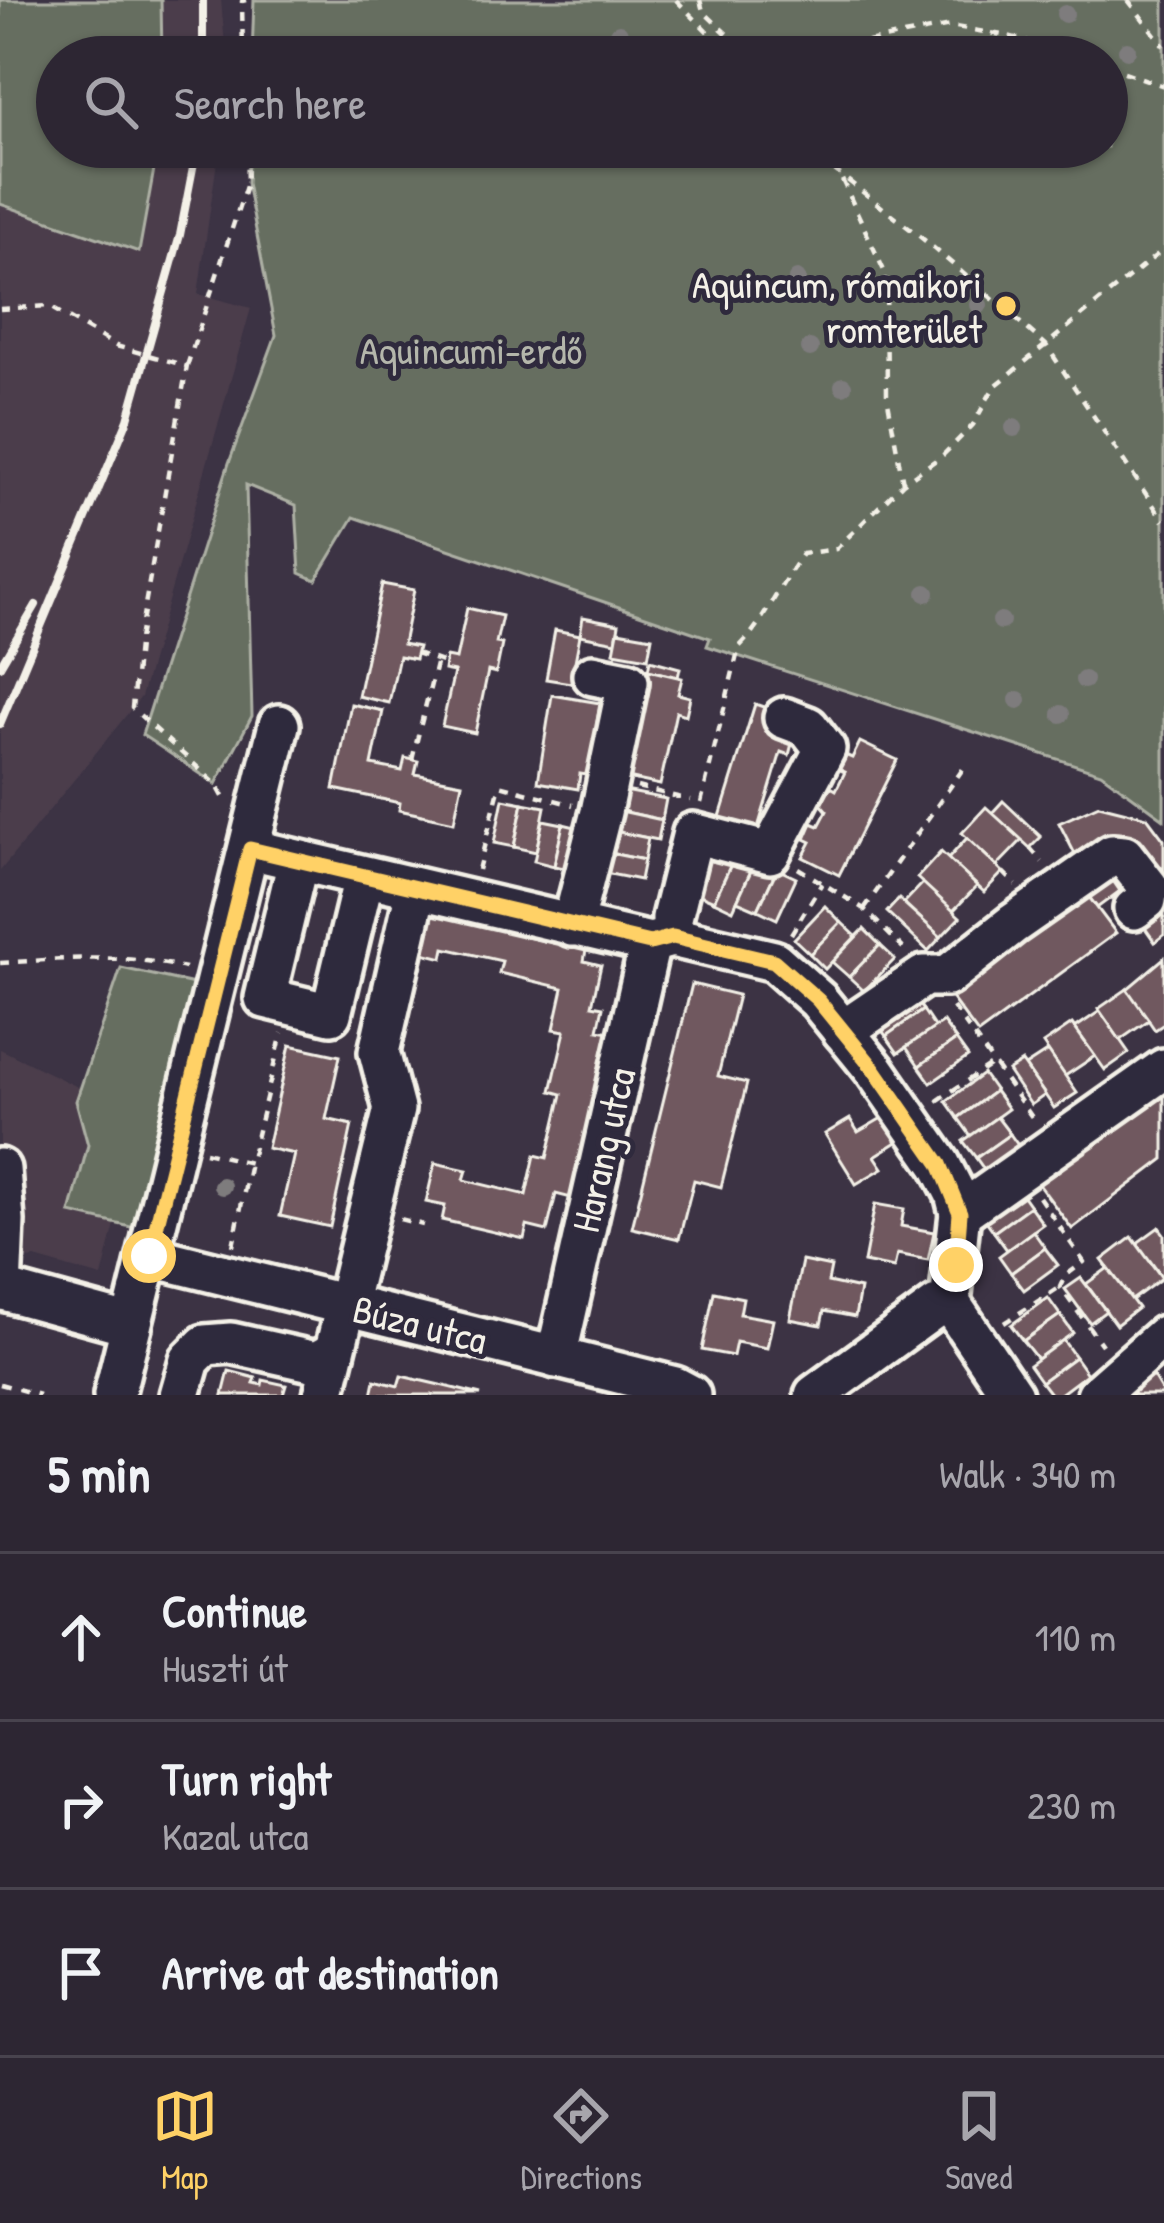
<!DOCTYPE html>
<html lang="en">
<head>
<meta charset="utf-8">
<style>
  :root { --surface:#2d2633; --page:#352e3b; --text:#f1f3f6; --muted:#a7a5ac; --line:#48434e; --accent:#ffd166 }
  body { margin:0; font-family:"Patrick Hand",sans-serif; background:var(--page); color:var(--text) }
  .stop { position:absolute; width:36px; height:36px; margin:-27px; border:9px solid #ffd166; border-radius:50%; background:#fff }
  .stop.end { background:#ffd166; border-color:#fff; box-shadow:0 3px 12px #0008 }
  .list { margin:0; padding:0; list-style:none }
  h2 { display:flex; justify-content:space-between; align-items:center; height:156px; margin:0; padding:0 48px; font-size:51px }
  h2 small { font-size:39px; font-weight:400; color:var(--muted) }
  .list li { display:grid; grid-template-columns:78px 1fr auto; gap:36px; align-items:center; box-sizing:border-box; height:168px; padding:0 48px; border-top:3px solid var(--line) }
  .list b { display:block; font-size:45px; white-space:nowrap }
  .list p { margin:0; font-size:39px; white-space:nowrap; color:var(--muted) }
  .list em { font-size:39px; font-style:normal; color:var(--muted) }
  .icon { flex:none; width:66px; height:66px; fill:none; stroke:currentColor; stroke-width:2; stroke-linecap:round; stroke-linejoin:round }
  .map { position:relative; flex:none; width:1164px; height:1395px; overflow:hidden }
  .search { position:absolute; background:var(--surface); box-shadow:0 3px 9px #0004; left:36px; right:36px; top:36px; height:132px; display:flex; align-items:center; gap:30px; box-sizing:border-box; padding:0 42px; border-radius:66px; color:var(--muted); font-size:45px }
  .sheet { height:660px; background:var(--surface) }
  nav { display:flex; justify-content:space-around; align-items:center; box-sizing:border-box; height:168px; border-top:3px solid var(--line); background:var(--surface); font-size:33px; color:var(--muted) }
  nav a { display:grid; justify-items:center; gap:6px }
  nav .on { color:var(--accent) }
  .map>svg:first-child { display:block }
  .built { fill:#4b3e4c }
  .green { fill:#666e61; stroke:#adb0a4; stroke-width:3 }
  .building { fill:#6f595f; stroke:#f4f1e8; stroke-width:3 }
  .lines { fill:none; stroke-linecap:round; stroke-linejoin:round }
  .minor-casing { stroke:#f4f1e8; stroke-width:48 }
  .path { stroke:#f4f1e8; stroke-width:4.5; stroke-dasharray:9 9; stroke-linecap:butt }
  .minor { stroke:#2f2a3d; stroke-width:39 }
  .rail { stroke:#f4f1e8; stroke-width:8 }
  .tree { fill:#7e7b7d }
  .route { stroke:#ffd166; stroke-width:15 }
  .poi-dot { fill:#ffd166; stroke:#2f2a3d; stroke-width:4.5 }
  .labels { text-anchor:middle; stroke-width:10; stroke-linejoin:round; paint-order:stroke }
  .poi-label { font-size:39px; fill:#f4f1e8; stroke:#2f2a3d; text-anchor:end }
  .park-label { font-size:39px; fill:#b4b6ab; stroke:#2f2a3d }
  .street-label { font-size:39px; fill:#f4f1e8; stroke:#2f2a3d }
</style>
</head>
<body>
<div class="map">
<svg width="1164" height="1395" viewBox="0 0 1164 1395">
  <rect width="100%" height="100%" fill="#3c3344"/>
  <filter id="ink" filterUnits="userSpaceOnUse"><feTurbulence type="fractalNoise" baseFrequency=".00833" numOctaves="2"/><feDisplacementMap in="SourceGraphic" scale="24" xChannelSelector="R" yChannelSelector="G"/><feConvolveMatrix kernelMatrix="1 2 1 2 8 2 1 2 1" color-interpolation-filters="sRGB"/></filter>
  <g filter="url(#ink)">
    <g class="built">
      <polygon points="0,0 221,0 226,57 57,57 57,147 219,147 198,294 251,308 141,697 0,871"/>
      <polygon points="0,1049 141,1118 102,1277 35,1258 0,1263"/>
    </g>
    <g class="green">
      <polygon points="0,0 161,0 162,57 57,57 57,147 158,147 139,252 0,204"/>
      <polygon points="254,0 1164,0 1164,819 1101,773 707,646 710,638 354,517 316,580 300,573 296,505 246,485 252,716 216,784 142,735 229,463 276,335 247,183 249,147 1107,147 1107,57 252,57"/>
      <polygon points="121,968 194,984 135,1228 70,1213 88,1145 76,1101"/>
    </g>
    <g class="building">
      <polygon points="382,584 414,590 403,644 418,647 415,659 399,656 389,703 358,696"/>
      <polygon points="467,608 502,616 496,643 502,644 496,673 488,671 475,733 442,726 454,672 444,670 446,657 456,659"/>
      <polygon points="583,617 619,624 616,642 580,635"/>
      <polygon points="555,630 580,635 571,683 546,679"/>
      <polygon points="618,631 652,637 648,658 614,652"/>
      <polygon points="650,660 680,668 678,677 648,670"/>
      <polygon points="648,670 682,678 678,694 690,697 686,715 676,712 660,785 623,777"/>
      <polygon points="552,695 600,703 597,722 602,723 599,740 594,739 590,763 595,764 593,776 580,774 578,789 538,782"/>
      <polygon points="351,704 383,711 372,765 402,771 405,758 418,761 415,774 462,783 454,822 399,810 400,803 334,789"/>
      <polygon points="755,704 775,711 794,736 789,755 781,752 757,831 719,820"/>
      <polygon points="860,742 897,760 839,875 803,857 811,842 805,839 812,823 819,826 827,811 821,804 829,786 836,790 845,772 838,769 845,755 852,758"/>
      <polygon points="625,791 666,799 662,820 621,811"/>
      <polygon points="503,799 523,803 514,847 494,843"/>
      <polygon points="1003,801 1041,837 1030,848 992,813"/>
      <polygon points="523,803 545,807 536,852 514,847"/>
      <polygon points="1099,805 1147,817 1164,840 1164,935 1155,942 1138,918 1110,841 1076,856 1059,823"/>
      <polygon points="986,807 1022,840 997,866 962,833"/>
      <polygon points="621,811 662,820 658,840 617,832"/>
      <polygon points="543,820 563,824 554,866 534,861"/>
      <polygon points="563,824 584,829 575,870 554,866"/>
      <polygon points="604,829 648,838 644,860 600,851"/>
      <polygon points="967,838 1003,872 984,892 948,859"/>
      <polygon points="600,851 644,860 640,880 595,871"/>
      <polygon points="713,851 733,860 714,901 693,892"/>
      <polygon points="941,852 977,886 953,911 917,878"/>
      <polygon points="733,860 752,869 733,910 714,901"/>
      <polygon points="756,860 777,869 758,910 737,901"/>
      <polygon points="777,869 796,878 777,919 758,910"/>
      <polygon points="1109,875 1120,891 1097,908 1086,893"/>
      <polygon points="923,883 960,917 941,937 904,903"/>
      <polygon points="1086,893 1116,933 978,1034 947,992"/>
      <polygon points="899,899 941,937 928,951 887,912"/>
      <polygon points="444,905 526,924 523,936 586,950 584,961 601,965 592,1005 603,1007 598,1030 610,1032 596,1092 603,1094 583,1178 576,1176 571,1198 556,1194 547,1231 527,1226 524,1239 442,1220 445,1206 426,1202 435,1163 467,1170 464,1180 526,1195 535,1155 547,1158 562,1094 551,1091 565,1031 554,1029 563,988 499,973 502,961 445,948 443,958 411,950 420,911 441,916"/>
      <polygon points="825,906 841,922 810,954 794,939"/>
      <polygon points="841,922 856,936 825,969 810,954"/>
      <polygon points="864,929 880,945 849,977 832,962"/>
      <polygon points="880,945 895,959 864,991 849,977"/>
      <polygon points="1164,958 1164,1024 1155,1030 1127,989"/>
      <polygon points="692,984 738,995 718,1076 747,1083 721,1187 694,1180 679,1239 632,1228"/>
      <polygon points="1127,989 1149,1020 1120,1040 1098,1009"/>
      <polygon points="910,992 923,1010 886,1036 873,1018"/>
      <polygon points="923,1010 935,1028 898,1053 886,1036"/>
      <polygon points="1100,1011 1129,1053 1105,1070 1075,1028"/>
      <polygon points="943,1022 956,1040 919,1066 906,1047"/>
      <polygon points="1072,1024 1095,1056 1065,1076 1043,1044"/>
      <polygon points="956,1040 968,1057 931,1083 919,1066"/>
      <polygon points="290,1045 340,1056 326,1119 352,1125 330,1227 280,1216 294,1154 267,1148"/>
      <polygon points="1048,1051 1077,1093 1054,1108 1025,1066"/>
      <polygon points="1022,1062 1045,1095 1031,1105 1008,1071"/>
      <polygon points="983,1074 995,1091 958,1118 946,1101"/>
      <polygon points="1164,1085 1164,1159 1072,1229 1037,1182"/>
      <polygon points="995,1091 1008,1109 971,1136 958,1118"/>
      <polygon points="887,1115 902,1139 875,1156 883,1168 856,1184 825,1134 850,1119 858,1132"/>
      <polygon points="997,1117 1010,1134 976,1158 963,1141"/>
      <polygon points="1010,1134 1022,1151 988,1175 976,1158"/>
      <polygon points="1018,1189 1030,1206 994,1232 982,1215"/>
      <polygon points="875,1204 904,1209 901,1226 934,1232 928,1260 897,1254 894,1268 864,1262"/>
      <polygon points="1030,1206 1043,1224 1007,1250 994,1232"/>
      <polygon points="1159,1227 1164,1234 1164,1280 1137,1243"/>
      <polygon points="1033,1231 1045,1248 1011,1273 999,1256"/>
      <polygon points="1132,1237 1162,1278 1132,1300 1102,1260"/>
      <polygon points="1045,1248 1058,1265 1024,1290 1011,1273"/>
      <polygon points="802,1261 831,1267 828,1282 860,1289 855,1317 824,1311 821,1325 790,1319"/>
      <polygon points="1108,1268 1138,1308 1116,1325 1086,1284"/>
      <polygon points="1081,1278 1106,1311 1090,1323 1065,1289"/>
      <polygon points="714,1292 743,1298 740,1314 773,1320 767,1348 736,1342 733,1356 702,1350"/>
      <polygon points="1048,1298 1060,1315 1023,1341 1011,1325"/>
      <polygon points="1060,1315 1073,1333 1037,1359 1023,1341"/>
      <polygon points="1063,1340 1075,1357 1041,1382 1029,1365"/>
      <polygon points="1075,1357 1087,1374 1059,1395 1051,1395 1041,1382"/>
      <polygon points="1149,1370 1164,1395 1122,1395"/>
      <polygon points="229,1371 256,1378 254,1383 262,1385 263,1380 286,1385 283,1395 223,1395"/>
      <polygon points="401,1376 440,1385 481,1395 372,1395 375,1380 398,1386"/>
    </g>
    <g class="lines">
      <g class="minor-casing">
        <g id="minor">
          <polyline points="250,849 650,943 672,937 774,961 818,1000 874,1069 940,1164 955,1193 960,1213 950,1303 1012,1395"/>
          <polyline points="298,861 265,998 331,1014 364,877"/>
          <polyline points="572,926 601,812 628,682 593,675"/>
          <polyline points="672,937 672,918 693,833 770,853 825,749 808,727 784,718"/>
          <polyline points="843,1031 924,976 947,976 1013,924 1112,855 1124,856 1148,887 1146,900 1134,909"/>
          <polyline points="0,1169 4,1221 1,1290"/>
          <polyline points="960,1213 1164,1069"/>
          <polyline points="149,1256 675,1387 690,1395"/>
          <polyline points="0,1289 131,1325"/>
          <polyline points="556,1358 650,943"/>
          <polyline points="114,1395 279,725"/>
          <polyline points="180,1395 190,1360 205,1345 231,1343 316,1362 334,1352"/>
          <polyline points="324,1395 394,1109 379,1052 416,890"/>
          <polyline points="815,1395 937,1306 950,1303"/>
          <polyline points="1097,1395 1164,1336"/>
        </g>
      </g>
      <g class="path">
        <polyline points="676,0 710,34 722,57"/>
        <polyline points="700,0 703,11 751,57"/>
        <polyline points="1128,0 1164,46"/>
        <polyline points="743,50 816,52 950,26 1008,36 1080,57"/>
        <polyline points="243,57 242,1 246,0"/>
        <polyline points="1107,66 1164,86"/>
        <polyline points="805,147 928,243 1046,345 1164,521"/>
        <polyline points="827,147 886,275 887,396 903,483"/>
        <polyline points="0,309 48,306 116,346 187,366 138,645 132,708 216,784 225,800"/>
        <polyline points="187,366 247,183 246,147"/>
        <polyline points="416,653 445,663"/>
        <polyline points="412,760 437,660"/>
        <polyline points="637,787 690,800"/>
        <path d="M701 803 739 647C763 624 781 583 802 554L836 549 903 483 943 455 973 425 994 387 1164 249"/>
        <polyline points="1030,848 1042,862"/>
        <polyline points="798,868 864,909 903,948"/>
        <polyline points="478,870 500,785 573,805"/>
        <polyline points="1003,872 1016,885"/>
        <polyline points="864,909 965,766"/>
        <polyline points="791,934 822,883"/>
        <path d="M0 963C62 959 124 953 185 968"/>
        <polyline points="953,1007 1034,1120"/>
        <polyline points="937,1101 992,1064"/>
        <polyline points="205,1152 250,1163 282,1033"/>
        <polyline points="1039,1197 1084,1262 1065,1276 1060,1287 1102,1345"/>
        <polyline points="400,1219 423,1225"/>
        <polyline points="233,1246 250,1163"/>
        <polyline points="1004,1323 1060,1287"/>
        <polyline points="0,1384 39,1395"/>
      </g>
      <use href="#minor" class="minor"/>
      <g class="rail">
        <polyline points="203,0 203,57"/>
        <polyline points="0,666 36,605"/>
        <polyline points="0,724 128,419 180,235 197,147"/>
      </g>
    </g>
    <g class="tree">
      <circle cx="1065" cy="14" r="9"/>
      <circle cx="619" cy="33" r="9"/>
      <circle cx="1127" cy="50" r="9"/>
      <circle cx="797" cy="279" r="9"/>
      <circle cx="744" cy="291" r="9"/>
      <circle cx="979" cy="305" r="9"/>
      <circle cx="810" cy="348" r="9"/>
      <circle cx="843" cy="386" r="9"/>
      <circle cx="1014" cy="428" r="9"/>
      <circle cx="926" cy="593" r="9"/>
      <circle cx="1001" cy="621" r="9"/>
      <circle cx="1084" cy="680" r="9"/>
      <circle cx="1018" cy="700" r="9"/>
      <circle cx="1061" cy="714" r="9"/>
      <circle cx="222" cy="1186" r="9"/>
    </g>
  </g>
  <g class="lines" filter="url(#ink)">
    <polyline class="route" points="149,1256 250,849 650,943 673,937 774,961 818,1000 874,1069 940,1164 960,1213 956,1265"/>
  </g>
  <circle class="poi-dot" cx="1006" cy="306" r="12"/>
  <g class="labels">
    <g class="poi-label">
      <text x="982" y="298">Aquincum, rómaikori<tspan x="982" dy="45">romterület</tspan></text>
    </g>
    <g class="park-label">
      <text x="471" y="364">Aquincumi-erdő</text>
    </g>
    <g class="street-label">
      <text transform="translate(603 1150) rotate(-77)" y="14">Harang utca</text>
      <text transform="translate(420 1324) rotate(14)" y="14">Búza utca</text>
    </g>
  </g>
</svg>
<div class="stop" style="left:149px;top:1256px"></div>
<div class="stop end" style="left:956px;top:1265px"></div>
<div class="search"><svg class="icon" aria-label="search" viewBox="0 0 24 24"><circle cx="10" cy="10" r="6"/><path d="M15 15l6 6"/></svg>Search here</div>
</div>
<section class="sheet">
<h2>5 min<small>Walk · 340 m</small></h2>
<ul class="list">
<li><svg class="icon" aria-label="ahead" viewBox="0 0 24 24"><path d="M12 20V5M6 11l6-6 6 6"/></svg><div><b>Continue</b><p>Huszti út</p></div><em>110 m</em></li>
<li><svg class="icon" aria-label="right" viewBox="0 0 24 24"><path d="M7 20v-9h11M14 6l5 5-5 5"/></svg><div><b>Turn right</b><p>Kazal utca</p></div><em>230 m</em></li>
<li><svg class="icon" aria-label="arrive" viewBox="0 0 24 24"><path d="M6 21V4h12l-3 4 3 4H6"/></svg><div><b>Arrive at destination</b></div></li>
</ul>
</section>
<nav>
<a class="on"><svg class="icon" aria-label="map" viewBox="0 0 24 24"><path d="M3 6l6-2 6 2 6-2v14l-6 2-6-2-6 2zM9 4v14M15 6v14"/></svg>Map</a>
<a><svg class="icon" aria-label="directions" viewBox="0 0 24 24"><path d="M12 3l9 9-9 9-9-9zM9 14v-3h6M13 9l2 2-2 2"/></svg>Directions</a>
<a><svg class="icon" aria-label="saved" viewBox="0 0 24 24"><path d="M7 4h10v16l-5-4-5 4z"/></svg>Saved</a>
</nav>
</body>
</html>
